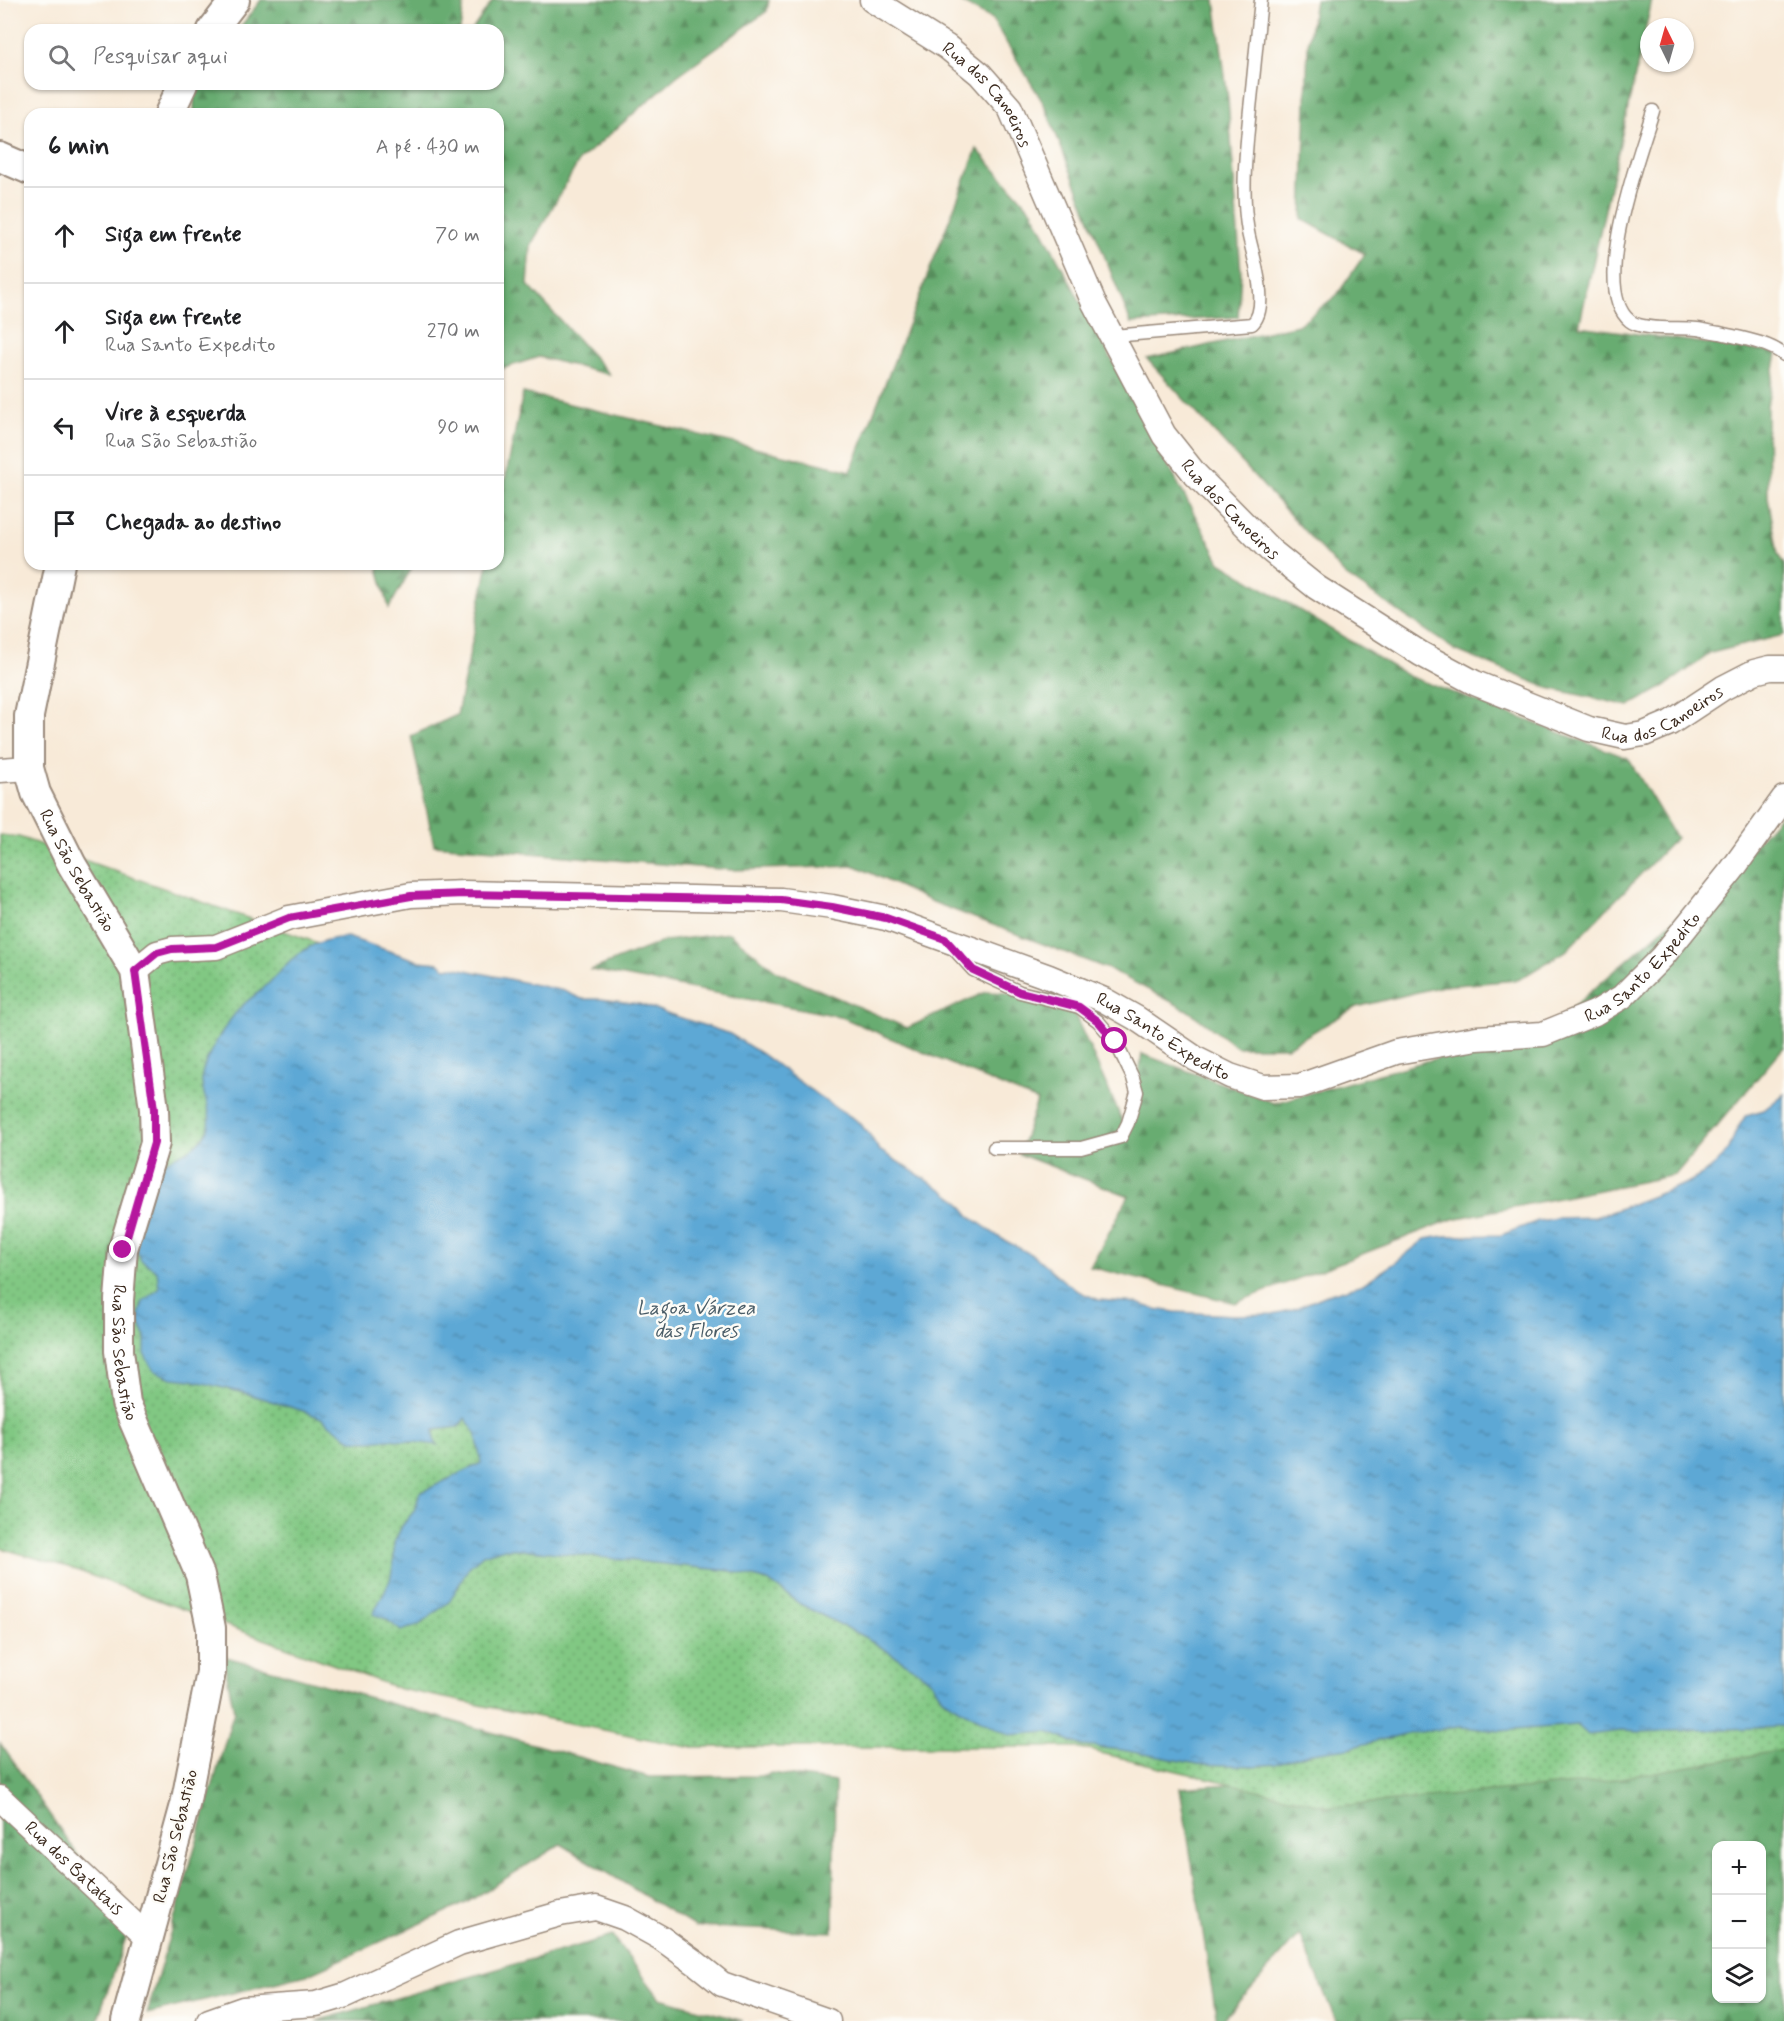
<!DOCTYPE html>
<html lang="pt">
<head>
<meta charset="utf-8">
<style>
  :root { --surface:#fff; --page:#f2f2f2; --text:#202124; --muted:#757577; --line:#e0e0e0 }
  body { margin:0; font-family:Mynerve,sans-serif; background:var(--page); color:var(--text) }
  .controls { position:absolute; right:18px; bottom:18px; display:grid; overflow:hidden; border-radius:12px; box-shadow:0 2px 4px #0004 }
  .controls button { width:54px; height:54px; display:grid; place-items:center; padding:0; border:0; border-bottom:2px solid var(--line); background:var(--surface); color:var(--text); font:30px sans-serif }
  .compass { position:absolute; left:1640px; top:18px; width:54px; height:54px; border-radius:50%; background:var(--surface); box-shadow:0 2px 4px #0004; rotate:355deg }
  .stop { position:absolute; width:18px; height:18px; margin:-14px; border:4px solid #b5179e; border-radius:50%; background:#fff }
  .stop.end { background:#b5179e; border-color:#fff; box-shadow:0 2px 6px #0008 }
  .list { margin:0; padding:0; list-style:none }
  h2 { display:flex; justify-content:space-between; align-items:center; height:78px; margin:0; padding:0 24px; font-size:26px }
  h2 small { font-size:20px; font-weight:400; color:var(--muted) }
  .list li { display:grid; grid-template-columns:39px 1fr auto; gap:18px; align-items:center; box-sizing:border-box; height:96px; padding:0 24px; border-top:2px solid var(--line) }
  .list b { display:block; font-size:22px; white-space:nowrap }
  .list p { margin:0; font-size:20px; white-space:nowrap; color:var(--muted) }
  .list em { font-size:20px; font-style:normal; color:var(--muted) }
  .icon { flex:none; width:33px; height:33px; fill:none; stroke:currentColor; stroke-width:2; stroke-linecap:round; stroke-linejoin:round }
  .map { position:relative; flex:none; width:1784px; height:2021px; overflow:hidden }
  .search { position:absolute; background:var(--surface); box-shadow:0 2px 4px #0004; left:24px; top:24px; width:480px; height:66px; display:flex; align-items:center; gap:15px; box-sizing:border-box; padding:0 21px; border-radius:18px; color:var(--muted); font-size:22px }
  .panel { position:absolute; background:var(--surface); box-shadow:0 2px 4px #0004; left:24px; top:108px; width:480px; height:462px; border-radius:18px }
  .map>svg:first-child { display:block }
  .forest { fill:url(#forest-firs); stroke:#526b48; stroke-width:1.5; fill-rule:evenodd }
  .park { fill:url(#park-dots); stroke:#5e7950; stroke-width:1.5 }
  .water { fill:url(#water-ripples); stroke:#4c697a; stroke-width:1.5 }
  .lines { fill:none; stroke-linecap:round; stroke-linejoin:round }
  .service-casing { stroke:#9a8a7b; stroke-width:15 }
  .minor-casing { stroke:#9a8a7b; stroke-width:27 }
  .tertiary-casing { stroke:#9a8a7b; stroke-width:32 }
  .service { stroke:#fff; stroke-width:12 }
  .minor { stroke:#fff; stroke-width:24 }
  .tertiary { stroke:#fff; stroke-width:28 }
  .route { stroke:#b5179e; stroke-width:8 }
  .labels { text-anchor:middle; stroke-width:5; stroke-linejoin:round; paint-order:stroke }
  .street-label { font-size:18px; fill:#3b2a1e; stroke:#fdfcf7 }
  .water-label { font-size:20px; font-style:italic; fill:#495c67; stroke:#fdfcf7 }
</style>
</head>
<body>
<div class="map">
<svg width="1784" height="2021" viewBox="0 0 1784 2021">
  <defs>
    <pattern id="forest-firs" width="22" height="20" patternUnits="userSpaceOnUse" patternTransform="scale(1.5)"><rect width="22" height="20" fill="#68ac71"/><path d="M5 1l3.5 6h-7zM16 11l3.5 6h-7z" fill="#578c5c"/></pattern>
    <pattern id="park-dots" width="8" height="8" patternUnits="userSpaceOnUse" patternTransform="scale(1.5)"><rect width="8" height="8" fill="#81c883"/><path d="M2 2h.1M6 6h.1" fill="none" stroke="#6ba36b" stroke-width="1.8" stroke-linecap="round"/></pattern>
    <pattern id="water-ripples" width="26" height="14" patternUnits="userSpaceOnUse" patternTransform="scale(1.5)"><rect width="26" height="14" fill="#5da8d5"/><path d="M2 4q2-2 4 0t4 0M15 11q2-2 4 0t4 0" fill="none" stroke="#4e89ac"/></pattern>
  </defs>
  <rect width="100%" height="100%" fill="#fdfcf7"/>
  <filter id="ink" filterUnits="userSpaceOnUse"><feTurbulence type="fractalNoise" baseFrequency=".0167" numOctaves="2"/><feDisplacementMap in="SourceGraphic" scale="12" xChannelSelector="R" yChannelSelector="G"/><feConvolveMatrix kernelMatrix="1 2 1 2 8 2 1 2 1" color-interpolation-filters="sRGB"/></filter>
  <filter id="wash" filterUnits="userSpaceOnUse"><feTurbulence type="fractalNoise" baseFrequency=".008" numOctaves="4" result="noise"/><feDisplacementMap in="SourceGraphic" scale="24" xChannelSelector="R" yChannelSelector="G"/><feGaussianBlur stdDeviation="1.35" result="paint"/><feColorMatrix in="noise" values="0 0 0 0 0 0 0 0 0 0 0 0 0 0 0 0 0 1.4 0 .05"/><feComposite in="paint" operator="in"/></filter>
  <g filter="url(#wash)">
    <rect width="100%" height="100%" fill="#f8ead8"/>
    <g class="forest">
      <polygon points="261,0 467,0 464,4 460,30 238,30"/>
      <polygon points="493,0 769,0 767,11 677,76 579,161 531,245 528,285 610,375 539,357 498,370 498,114 194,114 194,87 196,84 498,84 498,30 472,30"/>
      <polygon points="957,0 1215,0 1228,99 1241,273 1238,317 1131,323 1044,104 992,19"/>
      <polygon points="1315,0 1652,0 1579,326 1777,353 1767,406 1768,497 1778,554 1784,565 1784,635 1711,653 1665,686 1629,706 1548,688 1455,650 1345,575 1147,359 1298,325 1337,295 1365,254 1302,219 1308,45"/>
      <polygon points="977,149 1032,211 1220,562 1408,676 1628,758 1676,838 1566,951 1518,980 1443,986 1356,1007 1287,1047 1237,1047 1187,1010 1111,970 930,901 856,866 732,870 434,845 411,736 457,715 488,564 498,564 498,514 523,393 851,471"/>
      <polygon points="377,564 414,564 389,608"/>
      <polygon points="1784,811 1784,1047 1675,1175 1453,1219 1235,1303 1090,1267 1129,1196 1019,1154 1037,1101 839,1016 591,970 665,941 729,933 778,972 907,1028 986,992 1066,995 1127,1131 1142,1054 1274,1103 1550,1027 1731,870"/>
      <polygon points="223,1656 649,1777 760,1776 772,1773 835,1782 833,1932 695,1927 561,1844 466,1903 307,1975 147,2014 234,1711"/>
      <path d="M1784 1730V2021H1336L1300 1934 1222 2021H1217L1180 1788 1353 1774ZM1716 1846H1762V1998H1716Z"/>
      <polygon points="0,1743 129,1929 97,2021 0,2021"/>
      <polygon points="612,1936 660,1998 743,2021 317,2021"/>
    </g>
    <polygon class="park" points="0,835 19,837 425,981 1228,1381 1784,1273 1784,1750 1597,1782 1330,1807 1075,1747 688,1747 400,1689 68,1567 0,1548"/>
    <path class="water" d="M347 937 419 961 439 963 446 968 452 967 564 991 582 999H601L639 1004 730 1034 762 1054 824 1100 856 1120 869 1134 879 1150 943 1190 958 1201 971 1217 1002 1239 1036 1257 1065 1282 1082 1293 1099 1300 1137 1303 1155 1309 1175 1312 1234 1315 1273 1314 1291 1310 1327 1295 1363 1284 1395 1263 1425 1239 1444 1236 1501 1235 1538 1221 1557 1218 1595 1217 1613 1211 1685 1184 1702 1175 1717 1163 1729 1149 1736 1131 1746 1115 1764 1110 1784 1094V1727L1640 1732 1621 1731 1588 1735 1577 1725 1500 1731 1461 1727 1443 1729 1405 1734 1349 1748 1312 1753 1275 1764 1256 1766 1198 1764 1122 1750 1083 1746 1048 1732 1009 1735 958 1708 942 1698 932 1682 917 1670 868 1639 800 1604 768 1581 731 1571 520 1549H501L483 1555 469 1567 450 1601 419 1625 401 1631 386 1619 373 1614 390 1580 394 1562V1543L402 1526 414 1511 420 1493 481 1463 476 1433 465 1418 459 1427 434 1430V1440L438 1445 389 1439 370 1441 351 1440 321 1418 303 1411 248 1394 191 1380 172 1378 154 1371 145 1355V1336L138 1319 143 1301 159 1289 157 1271 141 1260 133 1243 161 1163C177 1155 197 1149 206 1133 217 1115 199 1094 202 1075 204 1059 228 1020 240 1008 248 999 259 993 268 984 282 970 288 959 308 948 320 940 333 938 347 937Z"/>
  </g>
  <g filter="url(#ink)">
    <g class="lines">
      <g class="service-casing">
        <g id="service">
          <path d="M1653 111C1640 154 1589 288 1630 321 1642 331 1681 327 1697 329 1705 330 1712 332 1720 333 1740 338 1768 342 1784 355"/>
          <path d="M1113 336 1252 324C1271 307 1252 254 1248 232 1241 191 1246 150 1250 109 1254 73 1257 36 1261 0"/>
          <polyline points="951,946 973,970 1020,992 1079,1007 1098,1021 1115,1041 1133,1078 1137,1092 1128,1123 1121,1137 1081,1148 994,1148"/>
        </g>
      </g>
      <g class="minor-casing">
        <g id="minor">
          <path id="s1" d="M872 0 947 47 980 74 1010 108 1094 303 1164 435 1195 474 1270 550 1316 587 1421 654 1475 683 1589 729 1625 737 1644 734 1670 723 1723 688 1754 672 1770 668H1784"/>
          <polyline points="0,770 29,768"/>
          <path id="s2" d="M135 971 157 953 172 949 216 947 289 918 411 895 465 893 781 900 832 907 886 918 1049 977 1104 1000 1136 1018 1196 1059 1230 1076 1263 1087 1300 1086 1396 1052 1477 1038 1543 1034 1595 1013 1622 997 1662 957 1732 870 1784 798"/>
          <path id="s3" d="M0 1798 149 1938"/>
          <polyline points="209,2021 243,2009 316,2004 346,1995 459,1943 560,1914 596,1908 625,1918 661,1938 697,1964 722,1984 828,2021"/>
        </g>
      </g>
      <g class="tertiary-casing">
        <g id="tertiary">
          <polyline points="212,30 235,0"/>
          <polyline points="169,114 183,84"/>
          <polyline points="0,157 30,170"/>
          <path id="s4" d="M60 564 29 716V768L36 793 72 865 135 971 154 1109 155 1143 123 1249 119 1300V1351L126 1403 200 1575 211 1628V1672L185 1805 126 2021"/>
        </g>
      </g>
      <use href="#service" class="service"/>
      <use href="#minor" class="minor"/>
      <use href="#tertiary" class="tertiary"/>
    </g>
  </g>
  <g class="lines" filter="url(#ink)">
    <polyline class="route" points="123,1250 154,1143 154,1109 135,971 157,953 172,949 216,947 289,918 411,896 465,894 781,900 832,907 886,918 945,939 973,970 1020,992 1079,1007 1098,1021 1115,1041"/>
  </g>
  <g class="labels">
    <g class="street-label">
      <text dy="6" stroke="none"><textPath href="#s1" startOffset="152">Rua dos Canoeiros</textPath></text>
      <text dy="6" stroke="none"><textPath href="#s1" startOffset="638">Rua dos Canoeiros</textPath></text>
      <text dy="6" stroke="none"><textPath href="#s1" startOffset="1142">Rua dos Canoeiros</textPath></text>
      <text dy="6" stroke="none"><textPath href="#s4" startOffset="321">Rua São Sebastião</textPath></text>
      <text dy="6" stroke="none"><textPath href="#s2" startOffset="1592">Rua Santo Expedito</textPath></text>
      <text dy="6" stroke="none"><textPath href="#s2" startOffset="1070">Rua Santo Expedito</textPath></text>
      <text dy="6" stroke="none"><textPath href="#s4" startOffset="825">Rua São Sebastião</textPath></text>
      <text transform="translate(175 1836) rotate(-76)" y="6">Rua São Sebastião</text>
      <text dy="6" stroke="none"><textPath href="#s3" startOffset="102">Rua dos Batatais</textPath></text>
    </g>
    <g class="water-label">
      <text x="696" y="1314">Lagoa Várzea<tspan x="696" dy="23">das Flores</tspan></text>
    </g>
  </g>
</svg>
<div class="controls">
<button>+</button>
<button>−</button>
<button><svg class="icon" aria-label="layers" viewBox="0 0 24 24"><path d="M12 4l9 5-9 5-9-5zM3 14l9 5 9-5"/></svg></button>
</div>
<svg class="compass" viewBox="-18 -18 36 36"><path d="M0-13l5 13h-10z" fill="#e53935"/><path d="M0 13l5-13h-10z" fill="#757577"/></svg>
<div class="stop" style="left:1115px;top:1041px"></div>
<div class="stop end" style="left:123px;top:1250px"></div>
<div class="search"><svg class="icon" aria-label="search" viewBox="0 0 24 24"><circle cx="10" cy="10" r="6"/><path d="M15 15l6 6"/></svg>Pesquisar aqui</div>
<section class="panel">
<h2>6 min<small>A pé · 430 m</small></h2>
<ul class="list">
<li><svg class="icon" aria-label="ahead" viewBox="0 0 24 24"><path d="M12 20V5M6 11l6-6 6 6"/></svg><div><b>Siga em frente</b></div><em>70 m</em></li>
<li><svg class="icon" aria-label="ahead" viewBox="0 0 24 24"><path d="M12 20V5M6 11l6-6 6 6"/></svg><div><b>Siga em frente</b><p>Rua Santo Expedito</p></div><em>270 m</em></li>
<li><svg class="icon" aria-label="left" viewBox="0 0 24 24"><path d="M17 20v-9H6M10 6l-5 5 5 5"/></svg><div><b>Vire à esquerda</b><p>Rua São Sebastião</p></div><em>90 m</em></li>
<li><svg class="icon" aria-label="arrive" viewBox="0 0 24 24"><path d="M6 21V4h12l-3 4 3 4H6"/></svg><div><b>Chegada ao destino</b></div></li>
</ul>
</section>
</div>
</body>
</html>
